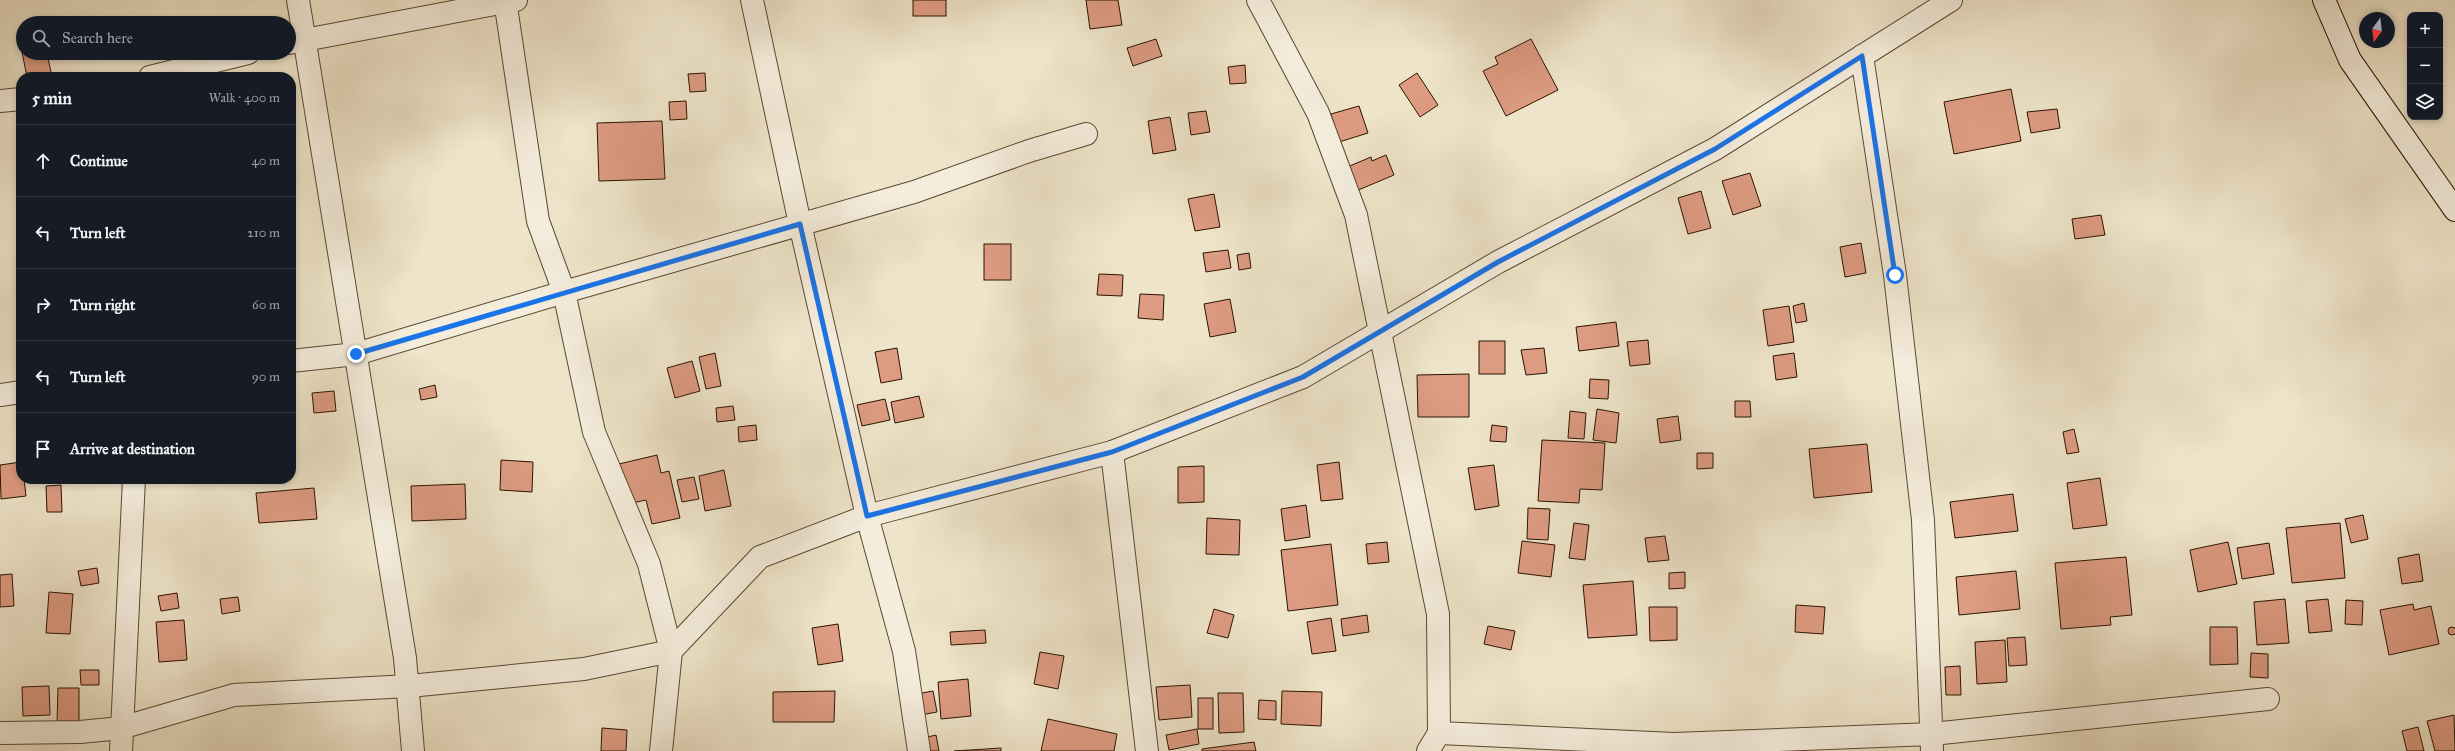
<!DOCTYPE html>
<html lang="en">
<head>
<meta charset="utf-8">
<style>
  :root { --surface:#171b24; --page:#242831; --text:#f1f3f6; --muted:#9ea1a6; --line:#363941 }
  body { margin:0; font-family:"IM FELL Great Primer",serif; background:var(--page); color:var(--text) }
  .controls { position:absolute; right:12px; top:12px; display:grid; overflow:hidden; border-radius:8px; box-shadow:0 2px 6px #0003 }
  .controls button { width:36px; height:36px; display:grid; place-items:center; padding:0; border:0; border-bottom:1px solid var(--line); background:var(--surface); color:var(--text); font:20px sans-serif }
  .compass { position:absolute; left:2359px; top:12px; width:36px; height:36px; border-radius:50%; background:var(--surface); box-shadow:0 2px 6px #0003; rotate:195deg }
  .stop { position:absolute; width:12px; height:12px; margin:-9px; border:3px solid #1a73e8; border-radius:50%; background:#fff }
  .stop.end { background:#1a73e8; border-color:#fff; box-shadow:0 1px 4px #0008 }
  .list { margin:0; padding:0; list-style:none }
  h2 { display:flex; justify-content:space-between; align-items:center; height:52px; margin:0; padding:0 16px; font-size:17px }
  h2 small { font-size:13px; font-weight:400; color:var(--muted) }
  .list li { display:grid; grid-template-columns:26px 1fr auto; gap:12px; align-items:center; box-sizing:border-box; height:72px; padding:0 16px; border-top:1px solid var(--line) }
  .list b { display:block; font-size:15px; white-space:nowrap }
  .list em { font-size:13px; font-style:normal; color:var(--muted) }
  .icon { flex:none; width:22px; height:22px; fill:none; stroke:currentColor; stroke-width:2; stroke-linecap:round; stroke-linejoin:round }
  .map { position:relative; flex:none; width:2455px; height:751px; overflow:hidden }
  .search { position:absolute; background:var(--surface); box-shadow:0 2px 6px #0003; left:16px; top:16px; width:280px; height:44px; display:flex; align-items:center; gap:10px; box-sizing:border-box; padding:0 14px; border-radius:22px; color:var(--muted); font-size:15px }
  .panel { position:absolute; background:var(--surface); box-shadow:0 2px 6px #0003; left:16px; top:72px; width:280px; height:412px; border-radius:16px }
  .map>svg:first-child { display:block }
  .building { fill:#dd9b82; stroke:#2b1300 }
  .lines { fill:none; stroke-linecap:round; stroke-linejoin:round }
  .minor-casing { stroke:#5c4732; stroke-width:24 }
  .secondary-casing { stroke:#2b1300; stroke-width:24 }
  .minor { stroke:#f4eddc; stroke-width:22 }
  .secondary { stroke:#f4eddc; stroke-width:22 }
  .route { stroke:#1a73e8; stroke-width:5 }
</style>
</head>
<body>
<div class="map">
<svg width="2455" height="751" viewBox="0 0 2455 751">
  <rect width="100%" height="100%" fill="#eee4c9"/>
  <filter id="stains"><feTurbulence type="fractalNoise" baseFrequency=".005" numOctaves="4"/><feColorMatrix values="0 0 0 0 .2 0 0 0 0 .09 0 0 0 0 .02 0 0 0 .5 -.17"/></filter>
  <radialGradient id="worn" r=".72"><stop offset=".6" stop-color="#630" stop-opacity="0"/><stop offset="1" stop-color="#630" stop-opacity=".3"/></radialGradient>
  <g class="building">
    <rect x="913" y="0" width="33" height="16"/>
    <polygon points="1086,0 1118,0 1122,25 1090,29"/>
    <polygon points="1156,39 1162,56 1133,66 1127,48"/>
    <polygon points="1531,39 1558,90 1506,116 1483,71 1498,64 1495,57"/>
    <polygon points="21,47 23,47 23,53 47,53 52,77 27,77"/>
    <polygon points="1245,65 1246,83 1230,84 1228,67"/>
    <polygon points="705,73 706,91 690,92 688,74"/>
    <polygon points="1417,73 1438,105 1420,117 1399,85"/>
    <polygon points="2011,89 2021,141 1954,154 1944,102"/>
    <polygon points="686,101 687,119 670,120 669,102"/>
    <polygon points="1359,106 1368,133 1339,142 1331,114"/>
    <polygon points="2057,109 2060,128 2031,133 2027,112"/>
    <polygon points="1206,111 1210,132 1191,135 1188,113"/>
    <polygon points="1170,117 1176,150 1153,154 1148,121"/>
    <polygon points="662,121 665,179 599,181 597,123"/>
    <polygon points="1386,155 1394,175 1356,191 1345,168 1371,157 1372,161"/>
    <polygon points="1750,173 1761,206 1733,215 1722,181"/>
    <polygon points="1701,191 1711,228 1688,234 1678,198"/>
    <polygon points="1214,194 1220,227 1195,231 1188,199"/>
    <polygon points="2101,215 2105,235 2075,239 2072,219"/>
    <polygon points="1861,243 1866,273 1845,277 1840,247"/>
    <rect x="984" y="244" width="27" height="36"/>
    <polygon points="1228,250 1231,268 1206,272 1203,253"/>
    <polygon points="1249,253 1251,268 1239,270 1237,255"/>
    <polygon points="1099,274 1123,275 1122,296 1097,295"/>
    <polygon points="1140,294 1164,295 1163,320 1138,318"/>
    <polygon points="1230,299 1236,332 1210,337 1204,304"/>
    <polygon points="1804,303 1807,321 1796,323 1793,306"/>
    <polygon points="1789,306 1794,342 1768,346 1763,310"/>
    <polygon points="1616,322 1619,346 1579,351 1576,327"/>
    <polygon points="1648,340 1650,364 1630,366 1627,342"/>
    <rect x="1479" y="341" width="26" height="33"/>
    <polygon points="897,348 902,379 881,383 875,352"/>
    <polygon points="1544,348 1547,373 1526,375 1521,350"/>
    <polygon points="715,353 721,386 706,389 699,357"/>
    <polygon points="1794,353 1797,377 1776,380 1773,356"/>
    <polygon points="692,361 700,391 675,398 667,368"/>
    <polygon points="1469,374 1469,417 1418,417 1417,375"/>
    <polygon points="1590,379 1609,380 1608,399 1589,398"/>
    <polygon points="435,385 437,397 421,400 419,389"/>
    <polygon points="334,391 336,411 314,413 312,393"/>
    <polygon points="919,396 924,417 895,423 891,402"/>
    <polygon points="885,399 890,420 862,426 857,405"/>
    <polygon points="1735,401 1750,401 1751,417 1735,417"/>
    <polygon points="733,406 735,420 717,422 716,408"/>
    <polygon points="1597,409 1619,413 1616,443 1593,440"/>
    <polygon points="1570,411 1586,413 1584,439 1568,438"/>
    <polygon points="1678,416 1681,440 1660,443 1657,419"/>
    <polygon points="756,425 757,440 739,442 738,427"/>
    <polygon points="1492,425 1507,427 1506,442 1490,441"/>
    <polygon points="2074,429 2079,452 2067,454 2063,432"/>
    <polygon points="1542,440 1605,443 1602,490 1580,489 1579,503 1538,501"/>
    <polygon points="1867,444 1872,492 1814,498 1809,449"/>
    <polygon points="1697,453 1713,453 1713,468 1697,469"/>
    <polygon points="657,455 661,473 669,471 680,518 652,524 646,500 628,504 619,464"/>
    <polygon points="501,460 533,462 532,492 500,490"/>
    <polygon points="21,462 21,479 24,479 26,496 1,499 0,465"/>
    <polygon points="1339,462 1343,499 1321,501 1317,465"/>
    <polygon points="1494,465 1499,506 1475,510 1468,468"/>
    <polygon points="1204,466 1204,502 1178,503 1178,467"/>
    <polygon points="724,470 731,506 705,511 699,476"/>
    <polygon points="694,477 699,499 682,502 677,480"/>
    <polygon points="2100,478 2107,525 2073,529 2067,483"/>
    <polygon points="465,484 466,519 412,521 411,486"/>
    <polygon points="61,485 62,512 47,512 46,486"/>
    <polygon points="314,488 317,519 259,523 256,493"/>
    <polygon points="2013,494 2018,531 1955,538 1950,502"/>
    <polygon points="1306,505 1310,537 1285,541 1281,509"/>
    <polygon points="1528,508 1550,509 1548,540 1527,539"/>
    <polygon points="2363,515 2368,539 2351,543 2345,519"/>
    <polygon points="1207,518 1240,520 1239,555 1206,554"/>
    <polygon points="1574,523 1589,525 1585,560 1569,558"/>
    <polygon points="2340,523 2345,578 2292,583 2286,528"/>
    <polygon points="1665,536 1669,560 1648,562 1645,538"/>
    <polygon points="1522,541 1555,545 1551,577 1518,573"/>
    <polygon points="1387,542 1389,562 1368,564 1366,544"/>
    <polygon points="2228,542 2237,584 2198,592 2190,550"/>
    <polygon points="2269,543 2274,574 2242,579 2237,548"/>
    <polygon points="1331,544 1338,605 1288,611 1281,550"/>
    <polygon points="2419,554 2423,581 2402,584 2398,558"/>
    <polygon points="2126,557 2132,615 2110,617 2111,625 2061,629 2055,563"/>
    <polygon points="97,568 99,583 81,586 78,571"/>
    <polygon points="2016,571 2020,609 1959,615 1956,577"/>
    <polygon points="1685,572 1685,588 1669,589 1669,573"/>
    <polygon points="12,574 14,606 0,607 0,575"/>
    <polygon points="1633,581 1637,635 1588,638 1583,585"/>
    <polygon points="49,592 73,594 70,634 46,633"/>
    <polygon points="177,593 179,608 161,611 158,596"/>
    <polygon points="238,597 240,611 222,614 220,599"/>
    <polygon points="2285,599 2289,643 2257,645 2254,602"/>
    <polygon points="2328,599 2332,631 2309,633 2306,601"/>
    <polygon points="2346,600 2363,601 2362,625 2345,624"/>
    <polygon points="2413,604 2414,610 2431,606 2439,644 2389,655 2380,610"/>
    <polygon points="1796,605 1825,607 1823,634 1795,632"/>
    <polygon points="1649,607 1677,607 1677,640 1650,641"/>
    <polygon points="1214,609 1234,615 1228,638 1207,633"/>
    <polygon points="1367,615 1369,632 1343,636 1341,619"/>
    <polygon points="1331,618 1336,651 1312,654 1307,622"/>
    <polygon points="184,620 187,660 159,662 156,622"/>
    <polygon points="838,624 843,661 818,665 812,628"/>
    <polygon points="1488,626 1515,631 1511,650 1484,644"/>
    <circle cx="2452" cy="631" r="4"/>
    <polygon points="2210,627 2237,627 2238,664 2210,665"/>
    <polygon points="985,630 986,643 951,645 950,632"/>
    <polygon points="2025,637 2027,665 2009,666 2007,638"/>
    <polygon points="2005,640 2007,682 1977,684 1975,642"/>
    <polygon points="1040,652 1064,656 1058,689 1034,684"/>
    <polygon points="2251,653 2268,654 2268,678 2250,677"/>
    <polygon points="1960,666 1961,695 1946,695 1945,667"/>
    <polygon points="80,670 99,670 99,685 81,685"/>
    <polygon points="968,679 971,716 941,719 938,682"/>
    <polygon points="1190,685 1192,717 1159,720 1156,687"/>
    <polygon points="49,686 50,715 23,716 22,687"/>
    <polygon points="58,688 79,688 79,722 57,722"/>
    <polygon points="835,691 834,722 773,722 773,692"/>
    <polygon points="933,691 937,712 915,716 912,695"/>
    <polygon points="1282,691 1322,692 1321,726 1281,724"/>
    <polygon points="1218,693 1243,693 1244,732 1219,733"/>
    <rect x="1198" y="698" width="15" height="31"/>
    <polygon points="1259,700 1276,701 1276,720 1258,719"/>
    <polygon points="2454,715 2455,751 2435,751 2427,721"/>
    <polygon points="1048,719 1117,734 1114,751 1041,751"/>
    <polygon points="2418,727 2424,751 2407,751 2402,731"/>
    <polygon points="602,728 627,730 626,751 601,751"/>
    <polygon points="1197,729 1199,744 1169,750 1166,735"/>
    <polygon points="936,735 939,751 921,751 919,739"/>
    <polygon points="1254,742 1256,751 1202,751 1202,749"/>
    <polygon points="1001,748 1001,751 954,751"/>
  </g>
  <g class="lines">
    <g class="minor-casing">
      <g id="minor">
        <polyline points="298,0 405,658 413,751"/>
        <polyline points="505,0 538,221 564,292 594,432 649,564 671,651 661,751"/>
        <polyline points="752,0 800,224 867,516 904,651 919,751"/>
        <polyline points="1258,0 1318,113 1356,215 1438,614 1439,733 1428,751"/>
        <polyline points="289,43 516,0"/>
        <polyline points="1862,56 1895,275 1923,520 1932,751"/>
        <polyline points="150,77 248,53"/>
        <polyline points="0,101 21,99"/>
        <polyline points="291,361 356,354 564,292 914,192 1029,151 1086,134"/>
        <polyline points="0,395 21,392"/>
        <polyline points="1112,452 1147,751"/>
        <polyline points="0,733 80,732 121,728 234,695 409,686 584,669 671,651 760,557 867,516 1112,452 1303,377 1498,262 1715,149 1951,0"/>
        <polyline points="1439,733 1674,744 1932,734 2268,699"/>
        <polyline points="121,751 134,479"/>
      </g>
    </g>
    <g class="secondary-casing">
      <polyline id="secondary" points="2324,0 2350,60 2455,210"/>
    </g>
    <use href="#minor" class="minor"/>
    <use href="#secondary" class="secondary"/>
  </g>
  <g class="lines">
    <polyline class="route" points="356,354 800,224 867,516 1112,452 1303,377 1498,262 1715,149 1862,56 1895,275"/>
  </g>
  <rect width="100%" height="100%" filter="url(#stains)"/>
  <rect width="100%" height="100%" fill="url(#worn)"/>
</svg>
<div class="controls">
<button>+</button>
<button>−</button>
<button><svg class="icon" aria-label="layers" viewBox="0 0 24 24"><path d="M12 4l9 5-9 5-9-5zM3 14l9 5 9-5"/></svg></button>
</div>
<svg class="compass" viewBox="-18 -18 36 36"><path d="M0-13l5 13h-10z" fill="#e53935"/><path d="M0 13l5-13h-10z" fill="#9ea1a6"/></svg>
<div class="stop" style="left:1895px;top:275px"></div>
<div class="stop end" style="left:356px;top:354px"></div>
<div class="search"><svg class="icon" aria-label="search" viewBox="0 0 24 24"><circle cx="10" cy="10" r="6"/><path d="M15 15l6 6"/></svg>Search here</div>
<section class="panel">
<h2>5 min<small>Walk · 400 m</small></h2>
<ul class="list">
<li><svg class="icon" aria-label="ahead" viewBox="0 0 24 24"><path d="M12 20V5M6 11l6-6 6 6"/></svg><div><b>Continue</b></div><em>40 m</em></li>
<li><svg class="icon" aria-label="left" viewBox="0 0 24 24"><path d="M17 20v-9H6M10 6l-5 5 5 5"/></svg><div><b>Turn left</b></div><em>210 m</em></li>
<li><svg class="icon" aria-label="right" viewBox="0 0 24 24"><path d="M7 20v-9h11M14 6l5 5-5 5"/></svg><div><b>Turn right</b></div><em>60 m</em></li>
<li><svg class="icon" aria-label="left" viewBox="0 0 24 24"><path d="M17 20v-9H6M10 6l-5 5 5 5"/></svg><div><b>Turn left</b></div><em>90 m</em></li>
<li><svg class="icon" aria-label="arrive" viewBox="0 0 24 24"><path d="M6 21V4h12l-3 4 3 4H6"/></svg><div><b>Arrive at destination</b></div></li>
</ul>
</section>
</div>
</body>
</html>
